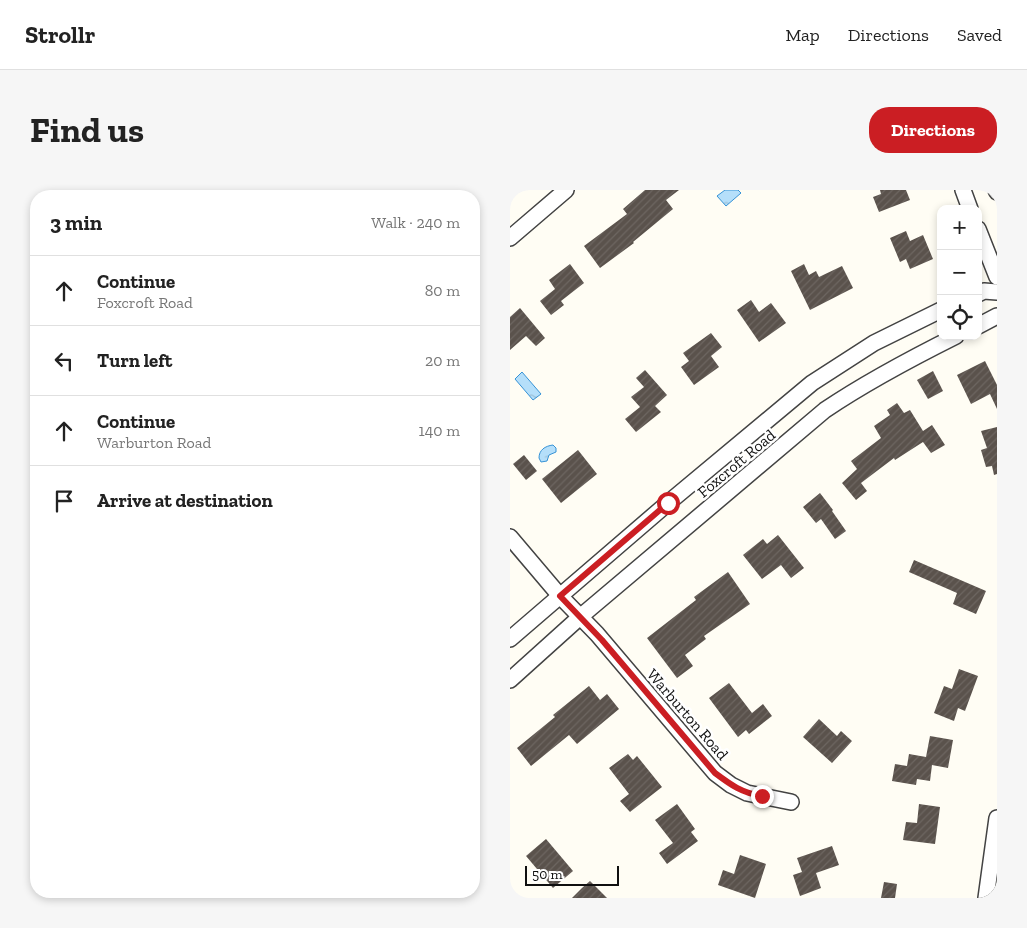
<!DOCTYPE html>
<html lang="en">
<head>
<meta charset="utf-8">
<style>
  :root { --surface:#fff; --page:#f6f6f6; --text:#222; --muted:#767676; --line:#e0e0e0; --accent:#cb1e23 }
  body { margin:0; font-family:"Zilla Slab",serif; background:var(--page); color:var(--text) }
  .controls { position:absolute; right:15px; top:15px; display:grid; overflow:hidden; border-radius:10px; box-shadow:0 2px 8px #0003 }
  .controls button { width:45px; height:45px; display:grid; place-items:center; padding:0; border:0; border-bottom:1px solid var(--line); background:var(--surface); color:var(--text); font:25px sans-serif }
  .scale { position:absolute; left:15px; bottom:12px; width:94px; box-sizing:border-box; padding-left:5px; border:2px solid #101010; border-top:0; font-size:14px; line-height:18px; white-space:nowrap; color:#101010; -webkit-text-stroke:4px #fff; paint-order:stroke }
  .stop { position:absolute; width:15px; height:15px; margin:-11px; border:4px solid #cb1e23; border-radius:50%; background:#fff }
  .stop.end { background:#cb1e23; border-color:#fff; box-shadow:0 1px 5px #0008 }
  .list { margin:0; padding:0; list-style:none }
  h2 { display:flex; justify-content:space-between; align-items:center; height:65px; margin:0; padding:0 20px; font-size:21px }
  h2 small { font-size:16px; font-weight:400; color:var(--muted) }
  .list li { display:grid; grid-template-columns:32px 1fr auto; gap:15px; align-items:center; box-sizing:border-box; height:70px; padding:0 20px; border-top:1px solid var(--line) }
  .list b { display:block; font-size:19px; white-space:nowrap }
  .list p { margin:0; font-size:16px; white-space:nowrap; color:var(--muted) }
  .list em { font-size:16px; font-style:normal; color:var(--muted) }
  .icon { flex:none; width:28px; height:28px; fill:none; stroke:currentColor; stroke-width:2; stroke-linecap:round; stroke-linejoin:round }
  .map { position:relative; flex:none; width:487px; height:708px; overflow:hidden; border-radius:20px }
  header { display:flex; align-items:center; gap:30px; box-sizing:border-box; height:70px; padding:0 25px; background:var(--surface); border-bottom:1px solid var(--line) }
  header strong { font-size:24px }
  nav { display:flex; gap:28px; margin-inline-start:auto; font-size:18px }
  .intro { display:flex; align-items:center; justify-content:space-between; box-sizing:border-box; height:120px; padding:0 30px }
  h1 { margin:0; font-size:35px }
  .button { padding:12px 22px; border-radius:20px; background:var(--accent); color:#fff; font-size:18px; font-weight:700 }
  main { display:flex; gap:30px; padding:0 30px }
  aside { flex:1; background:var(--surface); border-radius:20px; box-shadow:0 2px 8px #0003 }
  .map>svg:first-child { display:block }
  .water { fill:url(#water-ripples); stroke:#3793d6 }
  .building { fill:url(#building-hatch) }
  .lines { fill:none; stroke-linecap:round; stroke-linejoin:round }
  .street-casing { stroke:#434343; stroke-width:18 }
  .street { stroke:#fff; stroke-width:15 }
  .route { stroke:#cb1e23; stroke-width:6 }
  .labels { text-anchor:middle; stroke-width:5; stroke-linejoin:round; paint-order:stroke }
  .street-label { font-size:16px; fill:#101010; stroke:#fff }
</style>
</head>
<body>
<header>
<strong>Strollr</strong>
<nav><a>Map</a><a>Directions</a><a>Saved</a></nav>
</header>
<div class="intro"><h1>Find us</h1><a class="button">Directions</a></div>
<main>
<aside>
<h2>3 min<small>Walk · 240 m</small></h2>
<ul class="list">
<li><svg class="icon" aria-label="ahead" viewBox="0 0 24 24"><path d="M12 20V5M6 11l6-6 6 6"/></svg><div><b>Continue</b><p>Foxcroft Road</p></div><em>80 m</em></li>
<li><svg class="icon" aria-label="left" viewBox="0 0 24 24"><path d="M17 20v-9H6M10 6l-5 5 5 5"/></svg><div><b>Turn left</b></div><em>20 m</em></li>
<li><svg class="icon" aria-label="ahead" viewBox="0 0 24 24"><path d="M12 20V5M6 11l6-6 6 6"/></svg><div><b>Continue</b><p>Warburton Road</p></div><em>140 m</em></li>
<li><svg class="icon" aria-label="arrive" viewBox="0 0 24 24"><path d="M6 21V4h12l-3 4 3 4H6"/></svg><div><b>Arrive at destination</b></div></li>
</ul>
</aside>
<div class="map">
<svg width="487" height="708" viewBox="0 0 487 708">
  <defs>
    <pattern id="water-ripples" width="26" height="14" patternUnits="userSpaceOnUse" patternTransform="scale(1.25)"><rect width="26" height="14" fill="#b5dffa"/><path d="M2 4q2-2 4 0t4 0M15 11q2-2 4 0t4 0" fill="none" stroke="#9bbed5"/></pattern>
    <pattern id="building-hatch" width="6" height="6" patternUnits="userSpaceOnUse" patternTransform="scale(1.25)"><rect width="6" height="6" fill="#5a524c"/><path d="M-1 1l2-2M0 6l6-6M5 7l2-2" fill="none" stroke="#6d6661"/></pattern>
  </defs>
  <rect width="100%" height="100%" fill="#fffdf4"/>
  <g class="water">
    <polygon points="215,0 228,0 231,3 216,16 207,6"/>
    <polygon points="12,182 31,204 23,210 5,189"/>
    <path d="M43 255 46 258V262L39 265 37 271 31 272 29 268C29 260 35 256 43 255Z"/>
  </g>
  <g class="building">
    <polygon points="135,0 169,0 156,10 163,19 123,52 124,53 90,78 74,56 117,24 113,19"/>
    <polygon points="370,0 396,0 400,10 369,22 363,7 371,4"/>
    <polygon points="396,41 400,51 413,45 423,69 400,79 396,69 390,72 380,48"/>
    <polygon points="60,74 74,93 51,111 54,115 41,125 30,111 45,99 39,90"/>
    <polygon points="294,74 299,85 306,81 309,87 332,76 343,98 300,120 281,81"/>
    <polygon points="241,110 249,122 261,113 276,133 249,152 227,120"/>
    <polygon points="10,118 35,148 26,156 16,146 0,160 0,127"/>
    <polygon points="201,143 212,157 201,166 209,177 184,195 171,177 179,171 173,163"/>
    <polygon points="475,171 487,195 487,219 480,204 461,214 447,185"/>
    <polygon points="135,180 157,205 145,216 151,222 126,242 115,229 130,217 121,207 134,197 126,188"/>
    <polygon points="423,181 433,201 418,209 407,190"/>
    <polygon points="387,213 394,223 400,220 413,241 422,235 435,255 421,263 413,252 385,270 384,268 351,293 357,301 346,310 332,293 347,279 341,271 371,248 364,236 380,225 377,220"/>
    <polygon points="487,237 487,284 484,285 482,276 476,277 471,260 477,258 471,241"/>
    <polygon points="68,260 87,284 51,313 32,289"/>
    <polygon points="14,265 27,281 16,290 3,274"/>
    <polygon points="310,303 323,320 322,321 336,341 325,349 311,329 306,333 293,317"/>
    <polygon points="268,345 294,378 281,388 271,375 252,389 233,365 253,349 257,354"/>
    <polygon points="404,370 476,401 466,424 443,414 447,403 399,382"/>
    <polygon points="218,382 240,414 194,446 196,449 175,465 183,476 167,488 137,448 186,410 184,407"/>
    <polygon points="449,479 468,486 455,521 448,518 444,531 424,523 434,496 442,499"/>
    <polygon points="219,493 242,523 253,514 262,526 239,544 236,540 228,547 199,508"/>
    <polygon points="79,496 90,510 97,504 109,519 67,554 59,545 21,576 7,558 45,527 43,525"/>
    <polygon points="309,529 327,546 331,541 342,551 322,573 293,547"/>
    <polygon points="420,546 443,550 438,578 422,575 420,591 407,589 406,595 382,591 385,574 397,576 399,564 416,567"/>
    <polygon points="118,564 123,570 127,566 152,597 120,622 110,611 119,604 99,578"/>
    <polygon points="167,614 185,639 181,642 188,651 157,674 149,663 163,653 145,630"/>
    <polygon points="409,614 430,617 425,654 393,650 396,632 407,633"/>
    <polygon points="36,649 63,681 43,698 16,666"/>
    <polygon points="322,656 329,675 306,683 311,698 290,706 283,685 292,682 287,668"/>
    <polygon points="230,665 256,674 245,708 208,695 213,680 224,684"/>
    <polygon points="80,691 97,708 62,708 72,698"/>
    <polygon points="374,692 387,694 385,708 371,708"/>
  </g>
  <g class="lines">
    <g class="street-casing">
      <g id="street">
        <polyline points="453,0 460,19"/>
        <polyline points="486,0 487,2"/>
        <polyline points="468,39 487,87"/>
        <polyline points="0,48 56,0"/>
        <polyline points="468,104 474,101 487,102"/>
        <polyline points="468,136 487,126"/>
        <polyline points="0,347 50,406 87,444 205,583 221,595 237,603 281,612"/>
        <polyline points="0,449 158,313 302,193 364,153 431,120"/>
        <path d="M0 490 70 427 315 220C358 191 400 169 446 146"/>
        <polyline points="476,708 487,628"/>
      </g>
    </g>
    <use href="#street" class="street"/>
  </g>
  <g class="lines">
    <path class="route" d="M158 313 50 406 92 450 205 583C221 595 232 603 252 606"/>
  </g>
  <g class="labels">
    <g class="street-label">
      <text transform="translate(226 273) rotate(-40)" y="6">Foxcroft Road</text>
      <text transform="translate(178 524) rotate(49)" y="6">Warburton Road</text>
    </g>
  </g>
</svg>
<div class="controls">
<button>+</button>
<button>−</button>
<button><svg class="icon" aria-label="locate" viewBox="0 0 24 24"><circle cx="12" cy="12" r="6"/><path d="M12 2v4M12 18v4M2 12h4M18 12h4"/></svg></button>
</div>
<div class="scale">50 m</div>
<div class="stop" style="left:158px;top:313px"></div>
<div class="stop end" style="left:252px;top:606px"></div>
</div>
</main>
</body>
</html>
